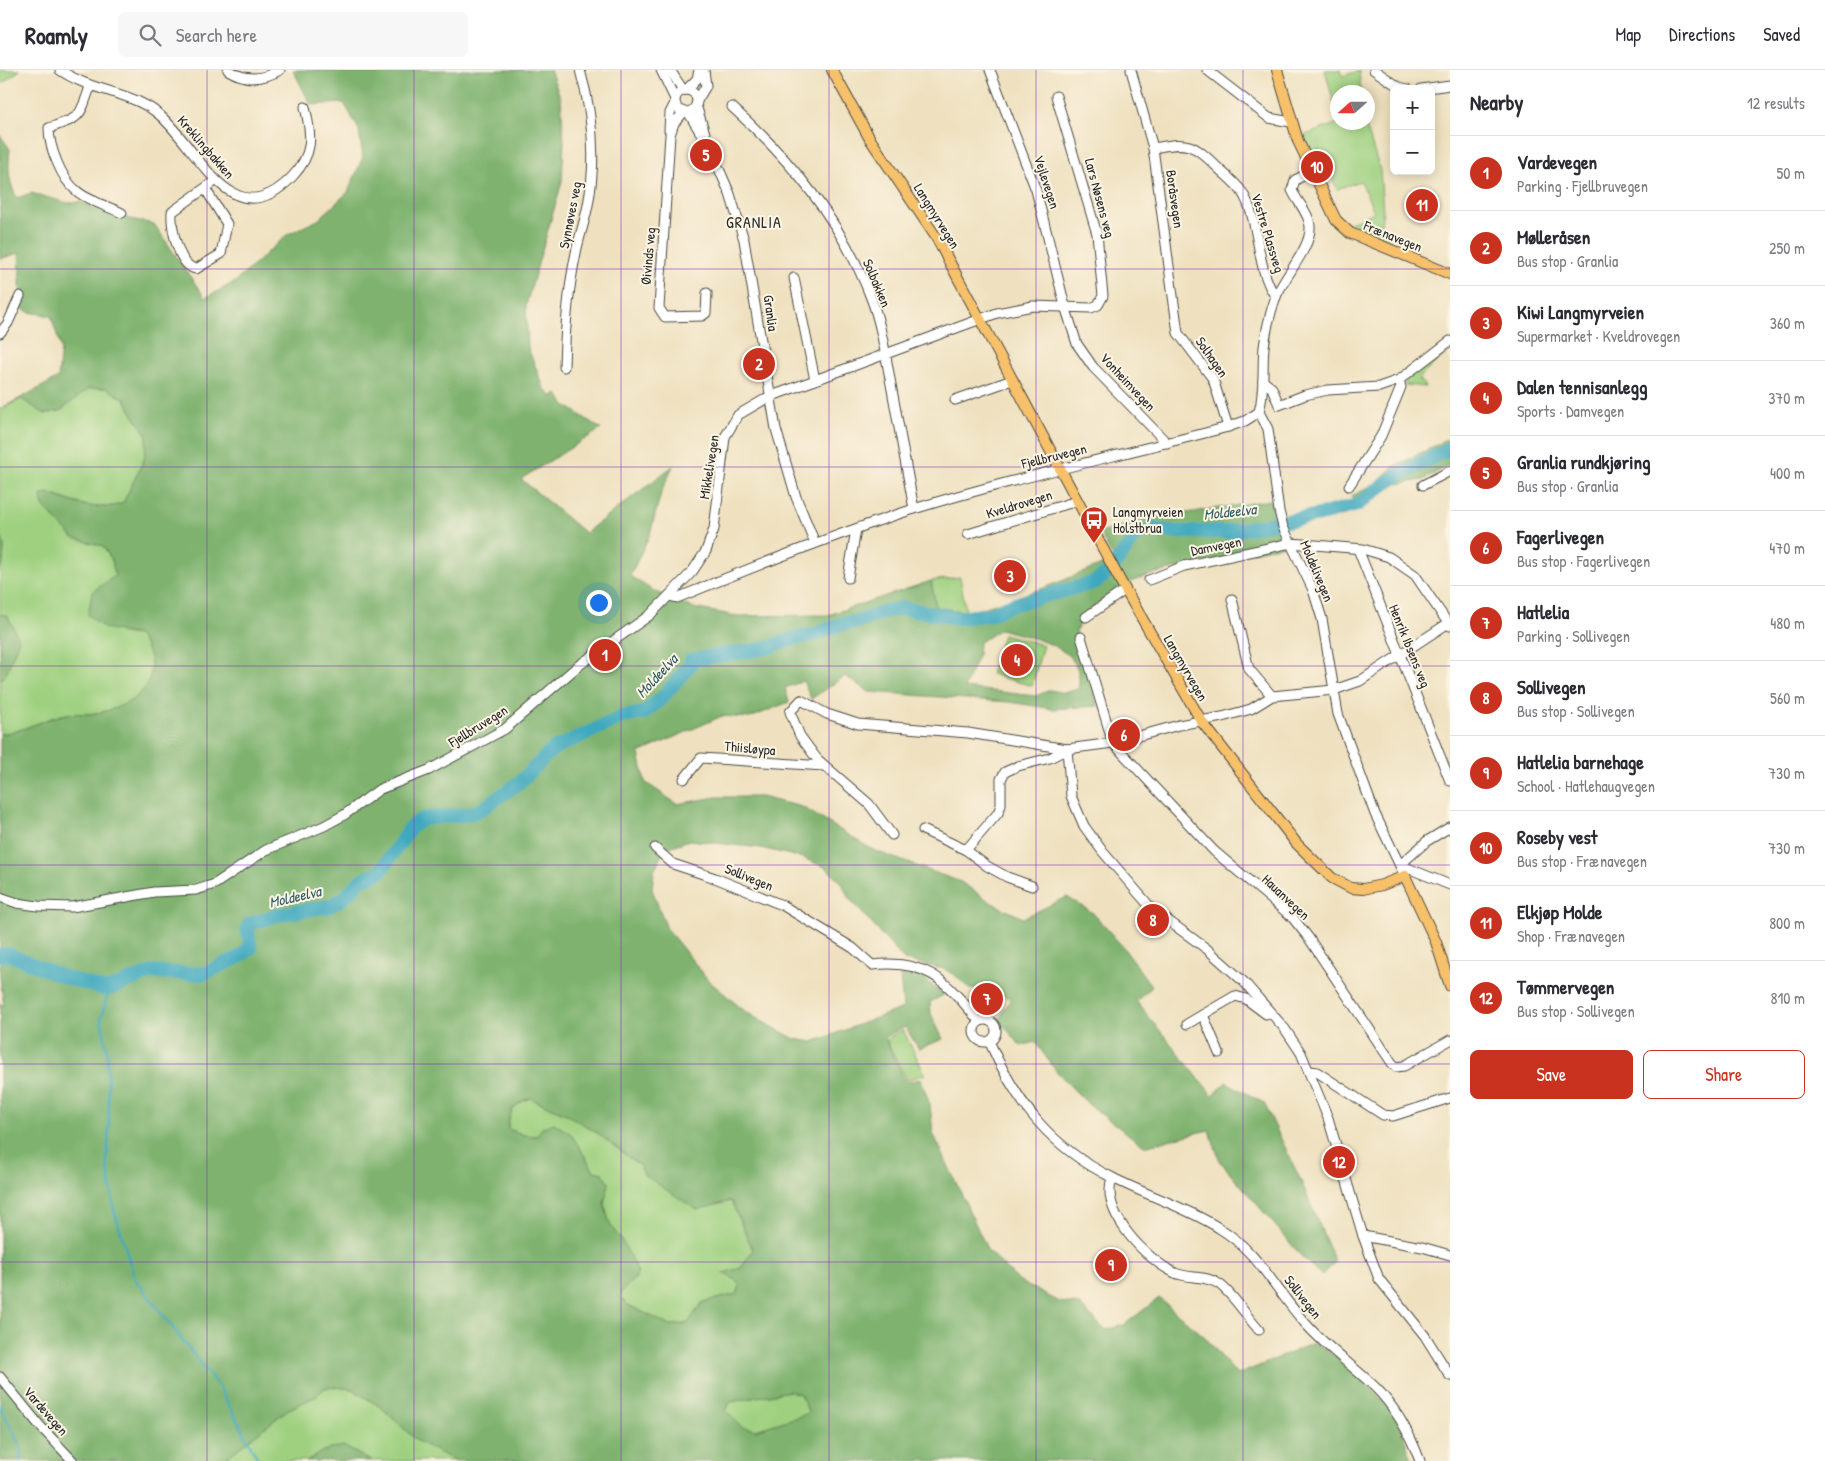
<!DOCTYPE html>
<html lang="en">
<head>
<meta charset="utf-8">
<style>
  :root { --surface:#fff; --page:#f7f7f7; --text:#2b2b33; --muted:#7c7c81; --line:#e1e1e2; --accent:#c8321e }
  body { margin:0; font-family:"Patrick Hand",sans-serif; background:var(--page); color:var(--text) }
  .controls { position:absolute; right:15px; top:15px; display:grid; overflow:hidden; border-radius:8px; box-shadow:0 2px 12px #0003 }
  .controls button { width:45px; height:45px; display:grid; place-items:center; padding:0; border:0; border-bottom:1px solid var(--line); background:var(--surface); color:var(--text); font:25px sans-serif }
  .compass { position:absolute; left:1330px; top:15px; width:45px; height:45px; border-radius:50%; background:var(--surface); box-shadow:0 2px 12px #0003; rotate:249deg }
  .you { position:absolute; left:598px; top:532px; width:18px; height:18px; margin:-12px; border:4px solid #fff; border-radius:50%; background:#1a73e8; box-shadow:0 0 0 8px #1a73e833 }
  .badge { display:grid; place-items:center; width:32px; height:32px; border-radius:50%; background:var(--accent); color:#fff; font-size:16px; font-weight:700 }
  .pin { position:absolute; translate:-50% -50%; border:2px solid #fff; box-shadow:0 1px 5px #0006 }
  .list { margin:0; padding:0; list-style:none }
  h2 { display:flex; justify-content:space-between; align-items:center; height:65px; margin:0; padding:0 20px; font-size:21px }
  h2 small { font-size:16px; font-weight:400; color:var(--muted) }
  .list li { display:grid; grid-template-columns:32px 1fr auto; gap:15px; align-items:center; box-sizing:border-box; height:75px; padding:0 20px; border-top:1px solid var(--line) }
  .list b { display:block; font-size:19px; white-space:nowrap }
  .list p { margin:0; font-size:16px; white-space:nowrap; color:var(--muted) }
  .list em { font-size:16px; font-style:normal; color:var(--muted) }
  .actions { display:flex; gap:10px; padding:15px 20px }
  .actions a { flex:1; padding:11px 0; border:1px solid var(--accent); border-radius:8px; text-align:center; font-size:18px; color:var(--accent) }
  .actions .main { background:var(--accent); color:#fff }
  .icon { flex:none; width:28px; height:28px; fill:none; stroke:currentColor; stroke-width:2; stroke-linecap:round; stroke-linejoin:round }
  .map { position:relative; flex:none; width:1450px; height:1391px; overflow:hidden }
  header { display:flex; align-items:center; gap:30px; box-sizing:border-box; height:70px; padding:0 25px; background:var(--surface); border-bottom:1px solid var(--line) }
  header strong { font-size:24px }
  nav { display:flex; gap:28px; margin-inline-start:auto; font-size:18px }
  .search { width:350px; height:45px; background:var(--page); display:flex; align-items:center; gap:12px; box-sizing:border-box; padding:0 18px; border-radius:8px; color:var(--muted); font-size:19px }
  main { display:flex }
  aside { flex:1; background:var(--surface) }
  .map>svg:first-child { display:block }
  .green { fill:#9ed07f; stroke:#647e55 }
  .forest { fill:#7eb26e; stroke:#546e4c; fill-rule:evenodd }
  .lines { fill:none; stroke-linecap:round; stroke-linejoin:round }
  .stream { stroke:#3ea8be; stroke-width:2.5 }
  .river { stroke:#3ea8be; stroke-width:14 }
  .minor-casing { stroke:#484641; stroke-width:11 }
  .major-casing { stroke:#484641; stroke-width:12 }
  .minor { stroke:#fff; stroke-width:9 }
  .major { stroke:#f7c06b; stroke-width:10 }
  .grid { fill:none; stroke:#7b2cbf; stroke-width:1; stroke-opacity:0.55 }
  .labels { text-anchor:middle; stroke-width:4; stroke-linejoin:round; paint-order:stroke }
  .street-label { font-size:14px; fill:#2b2b2b; stroke:#fcf5e5 }
  .poi-label { font-size:14px; fill:#2b2b2b; stroke:#fcf5e5; text-anchor:start }
  .water-label { font-size:15px; font-style:italic; fill:#335d66; stroke:#fcf5e5 }
  .quarter-label { font-size:16px; letter-spacing:1px; fill:#2b2b2b; stroke:#fcf5e5 }
</style>
</head>
<body>
<header>
<strong>Roamly</strong>
<div class="search"><svg class="icon" aria-label="search" viewBox="0 0 24 24"><circle cx="10" cy="10" r="6"/><path d="M15 15l6 6"/></svg>Search here</div>
<nav><a>Map</a><a>Directions</a><a>Saved</a></nav>
</header>
<main>
<div class="map">
<svg width="1450" height="1391" viewBox="0 0 1450 1391">
  <rect width="100%" height="100%" fill="#fcf5e5"/>
  <filter id="ink" filterUnits="userSpaceOnUse"><feTurbulence type="fractalNoise" baseFrequency=".02" numOctaves="2"/><feDisplacementMap in="SourceGraphic" scale="10" xChannelSelector="R" yChannelSelector="G"/><feConvolveMatrix kernelMatrix="1 2 1 2 8 2 1 2 1" color-interpolation-filters="sRGB"/></filter>
  <filter id="wash" filterUnits="userSpaceOnUse"><feTurbulence type="fractalNoise" baseFrequency=".0096" numOctaves="4" result="noise"/><feDisplacementMap in="SourceGraphic" scale="20" xChannelSelector="R" yChannelSelector="G"/><feGaussianBlur stdDeviation="1.12" result="paint"/><feColorMatrix in="noise" values="0 0 0 0 0 0 0 0 0 0 0 0 0 0 0 0 0 1.4 0 .05"/><feComposite in="paint" operator="in"/></filter>
  <g filter="url(#wash)">
    <rect width="100%" height="100%" fill="#efe1c0"/>
    <g class="green">
      <polygon points="0,0 20,0 0,15"/>
      <polygon points="1325,0 1340,0 1342,6 1359,1 1361,22 1338,22 1337,45"/>
      <polygon points="1338,53 1365,53 1380,100 1383,142 1380,158 1387,167 1405,181 1351,160 1347,154 1374,142 1361,111 1337,119 1333,109 1329,110 1303,66"/>
      <polygon points="1450,276 1450,279 1419,308 1425,317 1405,315 1406,306"/>
      <path d="M106 318 125 329 133 345 147 365 144 390 123 433C97 443 73 432 48 423L41 426 43 436 73 467 103 476 112 490 115 506 111 510 121 563 138 565C170 606 140 636 96 643 85 645 73 642 62 645 39 651 25 661 0 664V611L6 604 8 546 0 544V499L3 495 4 475 0 464V339L21 329 60 341 88 319Z"/>
      <polygon points="960,507 966,542 935,537 931,511"/>
      <polygon points="1003,564 1043,575 1032,616 991,604"/>
      <polygon points="903,960 925,1004 907,1010 886,969"/>
      <path d="M530 1028 566 1044 596 1062 640 1096 645 1104 731 1131 753 1180 741 1198 723 1203 736 1210 740 1216 737 1224 703 1232 687 1254 669 1255 628 1235 620 1227 623 1218 636 1208 624 1174 610 1155 604 1133 609 1113 594 1101 571 1064 543 1057 537 1066 524 1065 508 1059C509 1042 513 1035 530 1028Z"/>
      <polygon points="336,1317 352,1319 382,1338 417,1371 456,1391 371,1391 343,1376 323,1381 307,1391 226,1391 226,1388 287,1340 314,1327 325,1318"/>
      <polygon points="790,1321 800,1324 808,1341 807,1344 756,1360 742,1357 726,1341 730,1332"/>
    </g>
    <g class="forest">
      <path d="M293 0H550L561 29 564 72 562 112 526 235 528 278 544 318 551 326 558 324 564 334 601 359 521 409 585 463 673 396 661 423 650 464 630 506 652 520 693 538 737 546 828 545 931 511 936 537 970 542 1044 518 1114 490 1100 463 1141 450 1270 430 1285 475 1156 503 1130 512 1086 543 1076 561 1098 636 1053 639 1009 632 869 622 845 606 811 629 803 611 785 618 789 632 750 648 722 646 639 683 645 712 677 734 716 727H761L802 737 875 781 961 812 992 833 1023 848 1067 827 1093 843 1122 876 1152 917 1136 931 1213 1026 1226 1012 1264 1033 1301 1111 1335 1192 1322 1206 1303 1188 1220 1091 1209 1060 1144 1076 1089 1035 1057 1002 1035 972 1021 976 999 950 1011 928 981 919H969L956 906 944 899 904 890 848 827 842 813 836 807 825 797 803 788 761 778 689 770 667 778 660 788 654 801 652 819 667 859 709 911 746 942 763 952 795 969 813 972 903 938 900 905 921 906 944 925 930 932 931 944 943 969 919 979 905 957 884 967 906 1012 921 1009 930 1035 933 1063 988 1181 1020 1212 1060 1232 1080 1235 1105 1260 1124 1255 1159 1228 1205 1267 1237 1305 1314 1273 1352 1296 1395 1344 1413 1391H833L823 1387 818 1391H456L417 1371 382 1338 352 1319 336 1317 325 1318 314 1327 287 1340 226 1388V1391H0V933L4 936 0 907V664C25 661 39 651 62 645 73 642 85 645 96 643 140 636 170 606 138 565L104 558 88 545 92 522 115 506 112 490 103 476 73 468 43 436 41 426 48 423C72 432 97 443 123 433L144 390 147 365 133 345 125 329 106 318 88 319 60 341 45 344 21 329 0 339 58 308 61 278 51 246 29 242 21 238 19 183 0 189V65L10 79C8 97 8 112 17 128L31 123 68 133 80 132 122 147 154 154 205 228 235 212 288 164 318 150 348 122 363 87 359 60 344 33 311 35ZM1000 559C1029 568 1088 575 1078 619L1064 623 1050 620 1036 626 964 618 978 586 979 573ZM530 1028 566 1044 596 1062 640 1096 644 1105 697 1140 731 1131 753 1180 741 1198 722 1203 736 1210 740 1216 737 1224 703 1232 687 1254 669 1255 628 1235 620 1227C624 1214 633 1214 638 1203L624 1174 610 1155 604 1133 609 1113 603 1103 594 1101 571 1064 554 1053 543 1057 536 1066 524 1065 508 1059C508 1042 514 1034 530 1028ZM790 1321 800 1324 808 1340 807 1344 756 1360 742 1357 726 1341 730 1332Z"/>
      <polygon points="1450,368 1450,395 1423,410 1397,414 1356,439 1352,426 1376,413 1393,397"/>
      <polygon points="0,464 4,475 3,495 0,499"/>
      <polygon points="0,544 8,546 19,570 6,604 0,611"/>
      <polygon points="343,1376 371,1391 307,1391 323,1381"/>
    </g>
    <g class="lines">
      <g class="stream">
        <polyline points="109,919 101,949 107,980 109,1055 107,1092 114,1140 135,1209 219,1317 259,1391"/>
        <polyline points="0,1335 21,1378 20,1391"/>
      </g>
      <polyline class="river" points="0,885 8,884 61,906 103,919 109,919 152,902 203,904 239,887 251,878 247,859 249,854 277,845 330,836 345,827 361,810 380,802 411,757 422,749 469,744 482,739 520,712 553,679 622,647 644,643 661,629 691,594 691,590 767,578 795,568 814,565 841,554 861,551 886,541 903,538 958,548 992,544 1008,536 1096,512 1112,499 1136,465 1152,459 1174,462 1225,462 1320,445 1357,435 1390,410 1450,378"/>
    </g>
  </g>
  <g filter="url(#ink)">
    <g class="lines">
      <g class="minor-casing">
        <g id="minor">
          <path d="M60 0C90 21 128 21 156 42 197 73 230 171 292 107 314 84 312 66 305 37"/>
          <path d="M228 0C246 11 262 10 280 0"/>
          <polyline points="661,0 675,29"/>
          <polyline points="670,0 683,20"/>
          <polyline points="990,0 1036,120 1065,236 1077,274 1093,297 1167,373"/>
          <polyline points="1131,0 1153,78 1178,263 1213,309 1228,357"/>
          <polyline points="1207,0 1269,48 1291,52"/>
          <polyline points="1374,0 1399,17 1408,19"/>
          <path d="M90 17C79 49 81 47 49 58 49 71 52 80 57 92 71 127 90 129 122 143"/>
          <polyline points="1421,19 1450,15"/>
          <polyline points="686,20 697,9 699,0"/>
          <circle cx="686" cy="31" r="11"/>
          <polyline points="697,31 706,16 704,0"/>
          <polyline points="696,35 709,76 730,124 744,170 776,359 796,427 815,473"/>
          <path d="M732 37C790 89 843 154 871 228 881 254 885 282 890 309 898 352 906 396 914 439"/>
          <polyline points="684,42 674,53 670,65 659,238 665,247 702,246 706,243 707,223"/>
          <polyline points="688,42 703,67"/>
          <polyline points="669,60 670,43 675,33"/>
          <path d="M1153 78C1188 71 1192 73 1217 97 1225 105 1236 113 1242 122 1261 152 1255 199 1276 227"/>
          <path d="M1311 102 1295 110 1292 120C1297 132 1310 144 1310 157 1311 179 1283 207 1275 229 1270 244 1266 261 1264 277 1262 299 1265 320 1259 342L1268 359 1279 441 1283 457 1313 520 1322 549 1338 644 1375 744 1405 806"/>
          <path d="M206 120 227 154 221 184 196 199C178 196 171 157 172 142L215 111"/>
          <polyline points="794,208 815,310"/>
          <polyline points="0,263 8,253 20,226"/>
          <path d="M564 297C565 259 568 220 576 183 579 167 585 151 588 135 597 89 593 45 580 0"/>
          <polyline points="1263,311 1272,318 1279,335 1305,325 1328,320 1379,317 1399,310 1450,271"/>
          <polyline points="955,330 1012,310"/>
          <polyline points="1423,415 1450,401"/>
          <polyline points="1349,416 1381,366 1401,317 1399,310"/>
          <polyline points="968,464 1077,431"/>
          <polyline points="1358,479 1450,711"/>
          <polyline points="848,508 856,459"/>
          <polyline points="1149,510 1184,496 1291,473 1363,479 1389,487 1415,505 1450,556"/>
          <path d="M669 526 677 528C755 496 833 465 914 439 1017 407 1123 385 1228 357L1245 351 1259 342"/>
          <polyline points="1232,529 1249,599 1272,626"/>
          <polyline points="1086,547 1125,520"/>
          <polyline points="1450,552 1360,611 1334,620 1272,626 1251,639 1222,647 1179,655 1113,673 1067,679 1071,726 1084,756 1103,782 1152,839 1207,879 1244,912 1285,959 1301,983 1328,1048 1363,1166 1379,1209 1425,1266 1450,1306"/>
          <polyline points="1081,567 1113,673 1214,781 1292,847 1308,867 1392,993 1396,997 1404,996 1450,970"/>
          <polyline points="684,709 701,688 824,696"/>
          <polyline points="1450,757 1427,771 1400,795 1450,815"/>
          <polyline points="923,760 966,780 987,796 1007,807 1032,816"/>
          <polyline points="892,765 869,734 817,689 800,666 790,642 801,630 827,644 858,654 968,663 1067,679"/>
          <path d="M655 778 673 794 715 808 782 835 853 878 872 895C928 888 946 912 979 951"/>
          <polyline points="966,780 998,743 1001,735 1001,709 1005,702 1018,696 1050,688 1067,679"/>
          <polyline points="0,827 17,833 38,836 72,837 154,822 196,820 215,814 266,780 324,756 344,745 380,719 429,700 505,659 578,596 650,545 692,502 706,481 714,459 725,367 738,345 769,327 997,243 1033,236 1091,238 1098,235 1103,226 1097,164 1056,26"/>
          <polyline points="1203,945 1219,983"/>
          <circle cx="985" cy="961" r="11"/>
          <polyline points="1187,954 1235,926 1246,929 1266,944"/>
          <path d="M989 971C1017 1034 1050 1077 1113 1108 1148 1126 1186 1137 1219 1158 1258 1181 1276 1221 1305 1253 1326 1277 1352 1295 1375 1317 1396 1338 1410 1364 1420 1391"/>
          <polyline points="1310,1001 1317,1002 1383,1045 1393,1046 1450,1028"/>
          <path d="M1112 1108C1100 1143 1146 1189 1175 1203 1189 1209 1206 1205 1219 1214 1234 1225 1246 1246 1259 1260"/>
          <polyline points="1363,1166 1422,1177 1450,1185"/>
          <polyline points="0,1307 40,1356 73,1391"/>
        </g>
      </g>
      <g class="major-casing">
        <g id="major">
          <polyline points="832,0 870,69 936,167 1122,514 1202,652 1297,774 1332,808 1351,818 1363,819 1382,815 1405,806 1436,872 1450,916"/>
          <polyline points="1277,0 1298,71 1336,150 1350,163 1450,204"/>
        </g>
      </g>
      <use href="#minor" class="minor"/>
      <use href="#major" class="major"/>
    </g>
  </g>
  <path class="grid" d="M207 0V1391M414 0V1391M621 0V1391M829 0V1391M1036 0V1391M1243 0V1391M0 199H1450M0 397H1450M0 596H1450M0 795H1450M0 994H1450M0 1192H1450"/>
  <defs>
    <g id="bus-pin" transform="scale(1.4375)"><path d="M0 17L-7.5 6A9.5 9.5 0 1 1 7.5 6Z" fill="#c8321e" stroke="#fcf5e5"/><path d="M-5-6H5V4H4V6H2V4H-2V6H-4V4H-5ZM-3.5-4V0h7V-4ZM-3.5 1.2v1.5H-2V1.2ZM2 1.2v1.5H3.5V1.2Z" fill="#fff"/></g>
  </defs>
  <g fill-rule="evenodd">
    <use href="#bus-pin" x="1094" y="450"/>
  </g>
  <g class="labels">
    <g class="street-label">
      <text transform="translate(206 77) rotate(49)" y="5">Kreklingbakken</text>
      <text transform="translate(1047 112) rotate(72)" y="5">Vejlevegen</text>
      <text transform="translate(1100 128) rotate(75)" y="5">Lars Nøsens veg</text>
      <text transform="translate(1175 129) rotate(82)" y="5">Boråsvegen</text>
      <text transform="translate(570 145) rotate(-79)" y="5">Synnøves veg</text>
      <text transform="translate(937 146) rotate(58)" y="5">Langmyrvegen</text>
      <text transform="translate(1268 163) rotate(73)" y="5">Vestre Plassveg</text>
      <text transform="translate(1393 166) rotate(22)" y="5">Frænavegen</text>
      <text transform="translate(648 186) rotate(-85)" y="5">Øivinds veg</text>
      <text transform="translate(877 213) rotate(67)" y="5">Solbakken</text>
      <text transform="translate(771 243) rotate(82)" y="5">Granlia</text>
      <text transform="translate(1212 287) rotate(55)" y="5">Solhagen</text>
      <text transform="translate(1128 312) rotate(47)" y="5">Vonheimvegen</text>
      <text transform="translate(1054 386) rotate(-14)" y="5">Fjellbruvegen</text>
      <text transform="translate(709 397) rotate(-81)" y="5">Mikkelivegen</text>
      <text transform="translate(1019 434) rotate(-17)" y="5">Kveldrovegen</text>
      <text transform="translate(1216 476) rotate(-11)" y="5">Damvegen</text>
      <text transform="translate(1317 501) rotate(67)" y="5">Moldelivegen</text>
      <text transform="translate(1410 576) rotate(68)" y="5">Henrik Ibsens veg</text>
      <text transform="translate(1186 598) rotate(60)" y="5">Langmyrvegen</text>
      <text transform="translate(478 656) rotate(-32)" y="5">Fjellbruvegen</text>
      <text transform="translate(750 678) rotate(5)" y="5">Thiisløypa</text>
      <text transform="translate(749 807) rotate(22)" y="5">Sollivegen</text>
      <text transform="translate(1286 827) rotate(43)" y="5">Hauanvegen</text>
      <text transform="translate(1303 1227) rotate(52)" y="5">Sollivegen</text>
      <text transform="translate(46 1341) rotate(49)" y="5">Vardevegen</text>
    </g>
    <g class="poi-label">
      <text x="1113" y="447">Langmyrveien<tspan x="1113" dy="16">Holstbrua</tspan></text>
    </g>
    <g class="water-label">
      <text transform="translate(1230 442) rotate(-6)" y="5">Moldeelva</text>
      <text transform="translate(657 606) rotate(-47)" y="5">Moldeelva</text>
      <text transform="translate(295 827) rotate(-13)" y="5">Moldeelva</text>
    </g>
    <g class="quarter-label">
      <text x="754" y="158">GRANLIA</text>
    </g>
  </g>
</svg>
<div class="controls">
<button>+</button>
<button>−</button>
</div>
<svg class="compass" viewBox="-18 -18 36 36"><path d="M0-13l5 13h-10z" fill="#e53935"/><path d="M0 13l5-13h-10z" fill="#7c7c81"/></svg>
<div class="you"></div>
<div class="pin badge" style="left:605px;top:585px">1</div>
<div class="pin badge" style="left:759px;top:294px">2</div>
<div class="pin badge" style="left:1010px;top:506px">3</div>
<div class="pin badge" style="left:1017px;top:590px">4</div>
<div class="pin badge" style="left:706px;top:85px">5</div>
<div class="pin badge" style="left:1124px;top:665px">6</div>
<div class="pin badge" style="left:987px;top:929px">7</div>
<div class="pin badge" style="left:1153px;top:850px">8</div>
<div class="pin badge" style="left:1111px;top:1195px">9</div>
<div class="pin badge" style="left:1317px;top:97px">10</div>
<div class="pin badge" style="left:1422px;top:135px">11</div>
<div class="pin badge" style="left:1339px;top:1092px">12</div>
</div>
<aside>
<h2>Nearby<small>12 results</small></h2>
<ul class="list">
<li><span class="badge">1</span><div><b>Vardevegen</b><p>Parking · Fjellbruvegen</p></div><em>50 m</em></li>
<li><span class="badge">2</span><div><b>Mølleråsen</b><p>Bus stop · Granlia</p></div><em>250 m</em></li>
<li><span class="badge">3</span><div><b>Kiwi Langmyrveien</b><p>Supermarket · Kveldrovegen</p></div><em>360 m</em></li>
<li><span class="badge">4</span><div><b>Dalen tennisanlegg</b><p>Sports · Damvegen</p></div><em>370 m</em></li>
<li><span class="badge">5</span><div><b>Granlia rundkjøring</b><p>Bus stop · Granlia</p></div><em>400 m</em></li>
<li><span class="badge">6</span><div><b>Fagerlivegen</b><p>Bus stop · Fagerlivegen</p></div><em>470 m</em></li>
<li><span class="badge">7</span><div><b>Hatlelia</b><p>Parking · Sollivegen</p></div><em>480 m</em></li>
<li><span class="badge">8</span><div><b>Sollivegen</b><p>Bus stop · Sollivegen</p></div><em>560 m</em></li>
<li><span class="badge">9</span><div><b>Hatlelia barnehage</b><p>School · Hatlehaugvegen</p></div><em>730 m</em></li>
<li><span class="badge">10</span><div><b>Roseby vest</b><p>Bus stop · Frænavegen</p></div><em>730 m</em></li>
<li><span class="badge">11</span><div><b>Elkjøp Molde</b><p>Shop · Frænavegen</p></div><em>800 m</em></li>
<li><span class="badge">12</span><div><b>Tømmervegen</b><p>Bus stop · Sollivegen</p></div><em>810 m</em></li>
</ul>
<div class="actions"><a class="main">Save</a><a>Share</a></div>
</aside>
</main>
</body>
</html>
